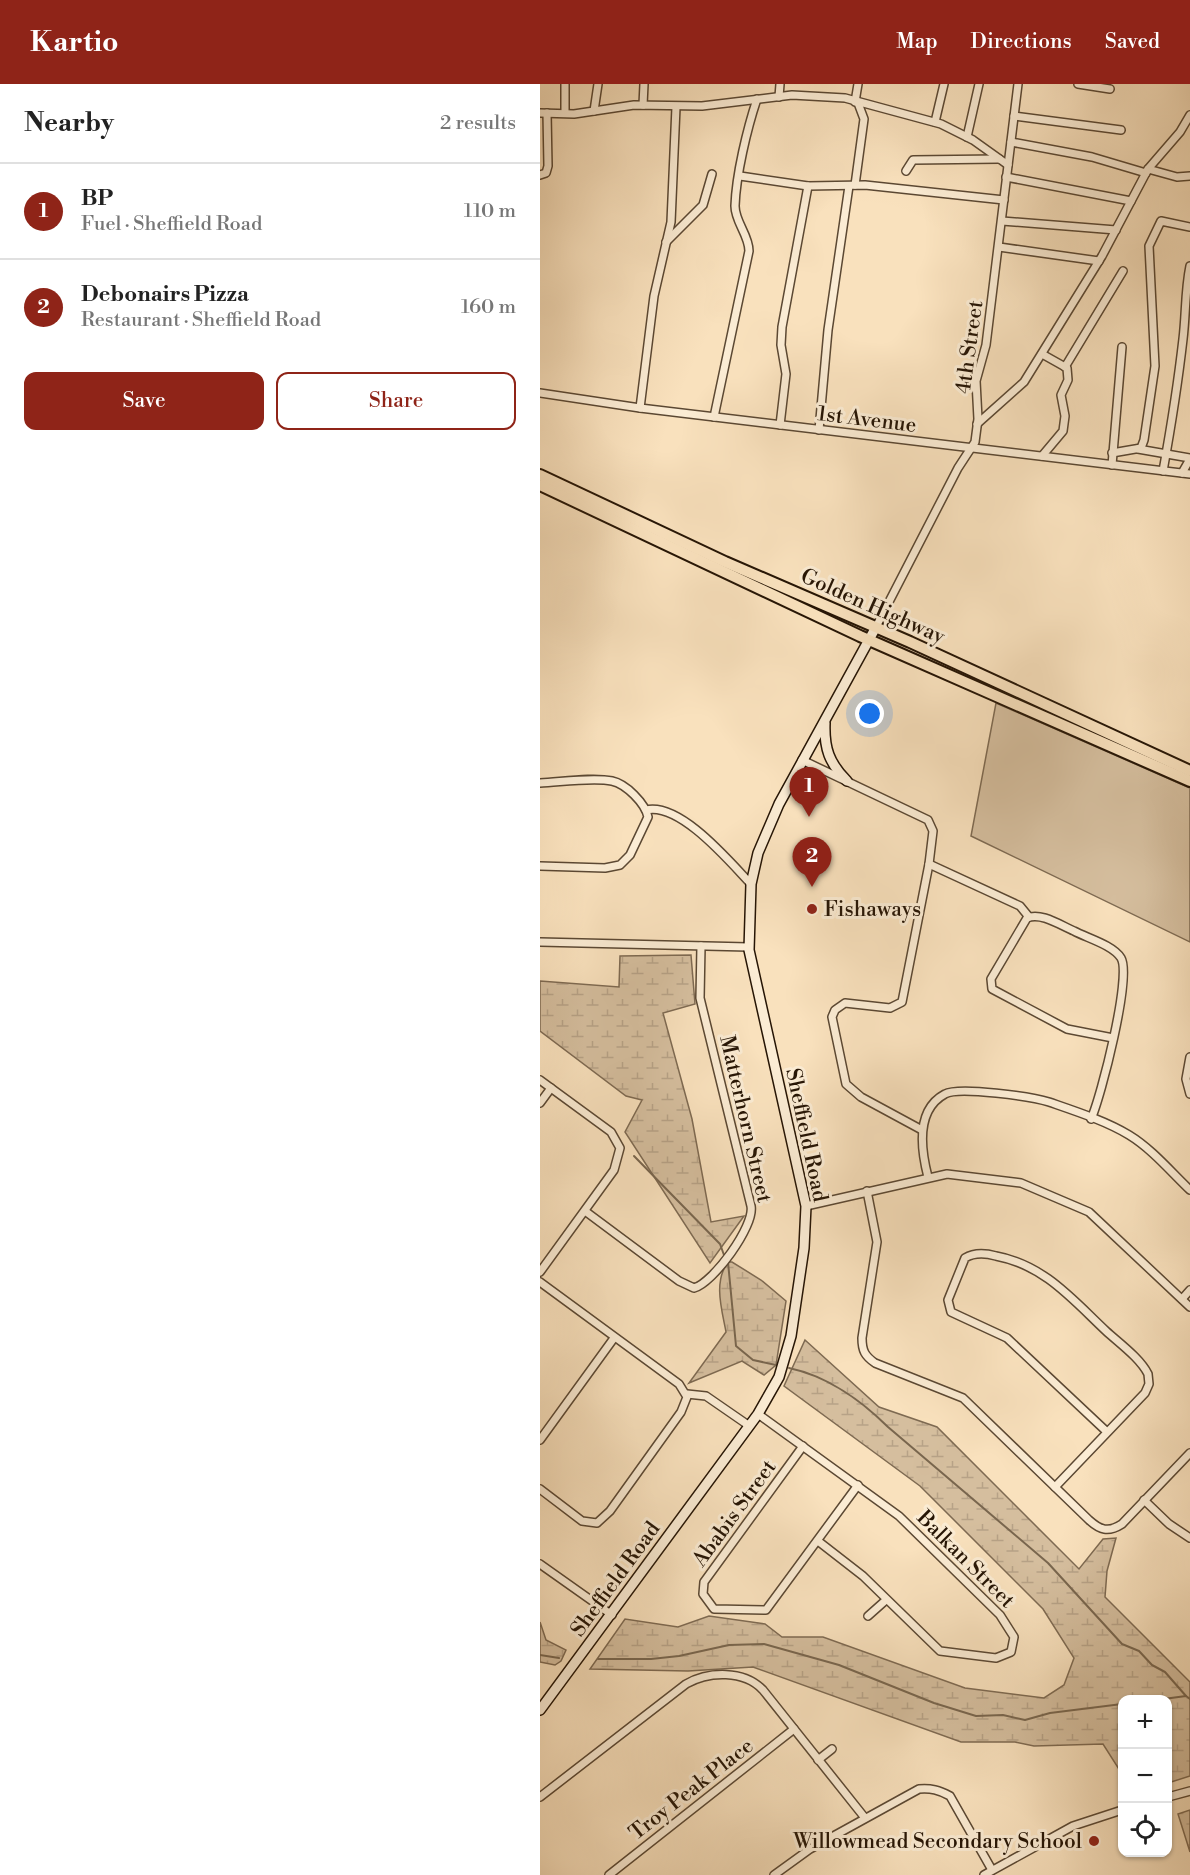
<!DOCTYPE html>
<html lang="en">
<head>
<meta charset="utf-8">
<style>
  :root { --surface:#fff; --page:#f6f6f6; --text:#222; --muted:#767676; --line:#e0e0e0; --accent:#8f2418 }
  body { margin:0; font-family:"Libre Bodoni",serif; background:var(--page); color:var(--text) }
  .controls { position:absolute; right:18px; bottom:18px; display:grid; overflow:hidden; border-radius:12px; box-shadow:0 2px 4px #0004 }
  .controls button { width:54px; height:54px; display:grid; place-items:center; padding:0; border:0; border-bottom:2px solid var(--line); background:var(--surface); color:var(--text); font:30px sans-serif }
  .you { position:absolute; left:330px; top:630px; width:21px; height:21px; margin:-15px; border:4px solid #fff; border-radius:50%; background:#1a73e8; box-shadow:0 0 0 9px #1a73e833 }
  .badge { display:grid; place-items:center; width:39px; height:39px; border-radius:50%; background:var(--accent); color:#fff; font-size:20px; font-weight:700 }
  .pin { position:absolute; translate:-50% -50px; filter:drop-shadow(0 2px 3px #0008) }
  .pin::after { content:''; position:absolute; top:32px; width:21px; height:18px; background:inherit; clip-path:polygon(0 0,100% 0,50% 100%) }
  .list { margin:0; padding:0; list-style:none }
  h2 { display:flex; justify-content:space-between; align-items:center; height:78px; margin:0; padding:0 24px; font-size:26px }
  h2 small { font-size:20px; font-weight:400; color:var(--muted) }
  .list li { display:grid; grid-template-columns:39px 1fr auto; gap:18px; align-items:center; box-sizing:border-box; height:96px; padding:0 24px; border-top:2px solid var(--line) }
  .list b { display:block; font-size:22px; white-space:nowrap }
  .list p { margin:0; font-size:20px; white-space:nowrap; color:var(--muted) }
  .list em { font-size:20px; font-style:normal; color:var(--muted) }
  .actions { display:flex; gap:12px; padding:18px 24px }
  .actions a { flex:1; padding:14px 0; border:2px solid var(--accent); border-radius:12px; text-align:center; font-size:21px; color:var(--accent) }
  .actions .main { background:var(--accent); color:#fff }
  .icon { flex:none; width:33px; height:33px; fill:none; stroke:currentColor; stroke-width:2; stroke-linecap:round; stroke-linejoin:round }
  .map { position:relative; flex:none; width:650px; height:1791px; overflow:hidden }
  header { display:flex; align-items:center; gap:36px; box-sizing:border-box; height:84px; padding:0 30px; background:var(--accent); color:#fff }
  header strong { font-size:28px }
  nav { display:flex; gap:33px; margin-inline-start:auto; font-size:21px }
  main { display:flex }
  aside { flex:1; background:var(--surface) }
  .map>svg:first-child { display:block }
  .green { fill:#d5be9e; stroke:#7e6a52; stroke-width:1.5 }
  .wetland { fill:url(#wetland-marsh); stroke:#7e6a52; stroke-width:1.5 }
  .lines { fill:none; stroke-linecap:round; stroke-linejoin:round }
  .stream { stroke:#79664e; stroke-width:2 }
  .street-casing { stroke:#5b4833; stroke-width:10 }
  .secondary-casing { stroke:#261505; stroke-width:12 }
  .primary-casing { stroke:#261505; stroke-width:14 }
  .street { stroke:#fbecd4; stroke-width:7 }
  .secondary { stroke:#fbecd4; stroke-width:9 }
  .primary { stroke:#f9e1bd; stroke-width:10 }
  .poi-dot { fill:#8f2418; stroke:#fbecd4; stroke-width:2 }
  .labels { text-anchor:middle; stroke-width:6; stroke-linejoin:round; paint-order:stroke }
  .street-label { font-size:21px; fill:#261505; stroke:#fbecd4 }
  .poi-label { font-size:21px; fill:#261505; stroke:#fbecd4; text-anchor:start }
</style>
</head>
<body>
<header>
<strong>Kartio</strong>
<nav><a>Map</a><a>Directions</a><a>Saved</a></nav>
</header>
<main>
<aside>
<h2>Nearby<small>2 results</small></h2>
<ul class="list">
<li><span class="badge">1</span><div><b>BP</b><p>Fuel · Sheffield Road</p></div><em>110 m</em></li>
<li><span class="badge">2</span><div><b>Debonairs Pizza</b><p>Restaurant · Sheffield Road</p></div><em>160 m</em></li>
</ul>
<div class="actions"><a class="main">Save</a><a>Share</a></div>
</aside>
<div class="map">
<svg width="650" height="1791" viewBox="0 0 650 1791">
  <defs>
    <pattern id="wetland-marsh" width="20" height="14" patternUnits="userSpaceOnUse" patternTransform="scale(1.5)"><rect width="20" height="14" fill="#d5be9e"/><path d="M1 5h8M5 5V1M11 12h8M15 12V8" fill="none" stroke="#b7a287"/></pattern>
  </defs>
  <rect width="100%" height="100%" fill="#f9e1bd"/>
  <filter id="stains"><feTurbulence type="fractalNoise" baseFrequency=".00333" numOctaves="4"/><feColorMatrix values="0 0 0 0 .2 0 0 0 0 .09 0 0 0 0 .02 0 0 0 .5 -.17"/></filter>
  <radialGradient id="worn" r=".72"><stop offset=".6" stop-color="#630" stop-opacity="0"/><stop offset="1" stop-color="#630" stop-opacity=".3"/></radialGradient>
  <polygon class="green" points="456,619 650,704 650,858 431,752"/>
  <g class="wetland">
    <polygon points="151,871 155,920 123,929 152,1035 171,1138 204,1132 170,1179 85,1048 102,1016 86,1012 0,947 0,897 79,903 80,872"/>
    <path d="M188 1178H192L221 1196 246 1217 236 1281 224 1291 202 1277 149 1299 186 1248C182 1226 173 1198 188 1178Z"/>
    <polygon points="265,1256 339,1323 397,1343 539,1485 563,1455 576,1454 567,1487 565,1513 650,1598 650,1692 628,1699 628,1616 582,1616 582,1690 563,1660 494,1662 475,1658 421,1658 213,1583 148,1587 50,1585 85,1535 138,1543 169,1532 225,1540 242,1553 283,1553 425,1604 504,1614 524,1601 534,1574 503,1525 380,1402 244,1302"/>
    <polygon points="0,1538 6,1556 26,1566 21,1577 15,1581 0,1578"/>
    <polygon points="650,1726 650,1768 638,1730"/>
  </g>
  <g class="lines">
    <g class="stream">
      <polyline points="94,1072 180,1160 184,1171"/>
      <polyline points="188,1178 196,1262 213,1276 236,1281"/>
      <path d="M249 1284C287 1292 322 1317 348 1343L508 1479 582 1560 599 1567 612 1581 625 1588 646 1612"/>
      <polyline points="0,1571 19,1574"/>
      <polyline points="58,1575 111,1575 139,1572 189,1561 224,1560 299,1581 394,1619 436,1632 463,1631 485,1636 510,1629 582,1620"/>
      <polyline points="616,1616 646,1612 650,1615"/>
    </g>
    <g class="street-casing">
      <g id="street">
        <polyline points="25,0 25,29"/>
        <polyline points="538,0 570,5"/>
        <polyline points="239,13 240,0"/>
        <polyline points="315,18 318,0"/>
        <polyline points="103,21 104,0"/>
        <polyline points="54,27 58,0"/>
        <polyline points="0,29 34,30 94,21 162,22 252,11 305,14 401,40 433,56 468,81"/>
        <polyline points="474,32 581,46"/>
        <polyline points="395,38 404,0"/>
        <polyline points="427,53 439,0"/>
        <polyline points="471,58 552,73 606,89"/>
        <polyline points="608,85 637,93 650,92"/>
        <polyline points="366,87 373,76 459,75"/>
        <polyline points="0,91 6,89 8,82 7,29"/>
        <polyline points="200,92 268,102 325,101 464,116"/>
        <polyline points="466,93 591,117"/>
        <polyline points="315,101 324,35 318,19"/>
        <polyline points="462,137 576,146"/>
        <polyline points="126,158 163,121 172,90"/>
        <polyline points="459,163 559,177"/>
        <polyline points="525,283 583,187"/>
        <polyline points="0,309 100,324 650,390"/>
        <polyline points="100,324 114,212 131,138 136,23"/>
        <path d="M174 333 209 167C209 151 195 138 195 122 196 91 207 45 217 15"/>
        <polyline points="437,340 484,298 562,172 608,85 640,48 650,31"/>
        <polyline points="240,341 246,290 241,261 242,243 268,102"/>
        <polyline points="279,346 288,246 309,102"/>
        <polyline points="598,365 650,374"/>
        <polyline points="572,369 601,364 604,356 615,282 609,162 621,137 650,143"/>
        <polyline points="502,372 523,347 525,332 521,311 528,296 527,284 502,270"/>
        <polyline points="572,381 582,263"/>
        <path d="M623 387C631 343 638 299 643 255 646 230 645 206 650 182"/>
        <polyline points="642,389 650,375"/>
        <polyline points="336,543 418,384 435,358 438,335 436,297 446,261 478,0"/>
        <polyline points="262,676 388,736 393,747 389,780 362,918 350,924 305,919 295,926 292,933 306,1000 321,1013 382,1046"/>
        <path d="M0 699C21 698 53 693 72 697 86 700 105 719 108 733L90 771 80 781 65 784 0 782"/>
        <path d="M106 726C140 718 189 777 211 800"/>
        <polyline points="389,780 480,822 489,833"/>
        <polyline points="0,858 208,863"/>
        <polyline points="650,973 646,995 650,1010"/>
        <polyline points="0,996 71,1048 80,1064 74,1086 0,1188"/>
        <polyline points="0,1019 11,1004"/>
        <path d="M551 1035C561 1013 592 892 581 874 573 861 547 854 534 847 520 841 501 828 487 834L451 895 452 905 527 945 573 954"/>
        <path d="M388 1093C381 1066 375 1026 405 1010 419 1002 493 1013 509 1018 535 1027 566 1037 589 1051 612 1065 631 1088 650 1106"/>
        <path d="M327 1107 337 1158 322 1254C322 1267 325 1272 335 1279L423 1314 549 1436C560 1446 568 1449 582 1440L650 1369"/>
        <polyline points="266,1122 407,1090 481,1099 549,1128 650,1223"/>
        <path d="M45 1127 139 1197 154 1204C173 1199 215 1142 211 1122L160 914 161 862"/>
        <polyline points="0,1198 139,1300 147,1313 141,1328 70,1427 57,1439 42,1437 0,1405"/>
        <polyline points="642,1215 650,1206"/>
        <polyline points="147,1310 166,1312 208,1341"/>
        <polyline points="218,1330 359,1432 460,1531 474,1553 471,1568 456,1574 400,1567 323,1492 278,1457"/>
        <polyline points="0,1356 74,1254"/>
        <polyline points="263,1362 164,1498 163,1510 174,1525 226,1526 318,1401"/>
        <path d="M515 1403 605 1309 609 1300 608 1290C600 1274 579 1259 566 1247 532 1215 504 1181 456 1172 445 1169 435 1168 425 1174L408 1216 411 1228 467 1254 566 1347"/>
        <polyline points="604,1416 629,1440 650,1454"/>
        <polyline points="0,1480 72,1531"/>
        <polyline points="328,1532 346,1516"/>
        <polyline points="278,1676 292,1665"/>
        <path d="M0 1713 146 1600C169 1587 204 1586 223 1606L325 1734"/>
        <polyline points="628,1713 650,1707"/>
        <polyline points="69,1791 254,1645"/>
        <path d="M234 1791 270 1765 379 1705C391 1704 399 1706 410 1712L452 1786"/>
        <polyline points="444,1791 533,1742 582,1726"/>
      </g>
    </g>
    <g class="secondary-casing">
      <g id="secondary">
        <path d="M285 639C284 664 289 679 307 697"/>
        <polyline points="0,1626 218,1330 239,1293 251,1252 264,1164 266,1122 209,866 211,800 218,769 239,720 336,543"/>
      </g>
    </g>
    <g class="primary-casing">
      <g id="primary">
        <polyline points="0,391 185,478 370,558 650,687"/>
        <polyline points="0,401 320,552 650,697"/>
      </g>
    </g>
    <use href="#street" class="street"/>
    <use href="#secondary" class="secondary"/>
    <use href="#primary" class="primary"/>
  </g>
  <g class="poi-dot">
    <circle cx="272" cy="825" r="6"/>
    <circle cx="554" cy="1757" r="6"/>
  </g>
  <g class="labels">
    <g class="street-label">
      <text transform="translate(429 263) rotate(-82)" y="7">4th Street</text>
      <text transform="translate(327 335) rotate(7)" y="7">1st Avenue</text>
      <text transform="translate(333 522) rotate(24)" y="7">Golden Highway</text>
      <text transform="translate(206 1035) rotate(77)" y="7">Matterhorn Street</text>
      <text transform="translate(267 1051) rotate(78)" y="7">Sheffield Road</text>
      <text transform="translate(194 1429) rotate(-54)" y="7">Ababis Street</text>
      <text transform="translate(426 1475) rotate(45)" y="7">Balkan Street</text>
      <text transform="translate(75 1495) rotate(-54)" y="7">Sheffield Road</text>
      <text transform="translate(151 1705) rotate(-38)" y="7">Troy Peak Place</text>
    </g>
    <g class="poi-label">
      <text x="284" y="832">Fishaways</text>
      <text x="542" y="1764" text-anchor="end">Willowmead Secondary School</text>
    </g>
  </g>
  <rect width="100%" height="100%" filter="url(#stains)"/>
  <rect width="100%" height="100%" fill="url(#worn)"/>
</svg>
<div class="controls">
<button>+</button>
<button>−</button>
<button><svg class="icon" aria-label="locate" viewBox="0 0 24 24"><circle cx="12" cy="12" r="6"/><path d="M12 2v4M12 18v4M2 12h4M18 12h4"/></svg></button>
</div>
<div class="you"></div>
<div class="pin badge" style="left:269px;top:733px">1</div>
<div class="pin badge" style="left:272px;top:803px">2</div>
</div>
</main>
</body>
</html>
